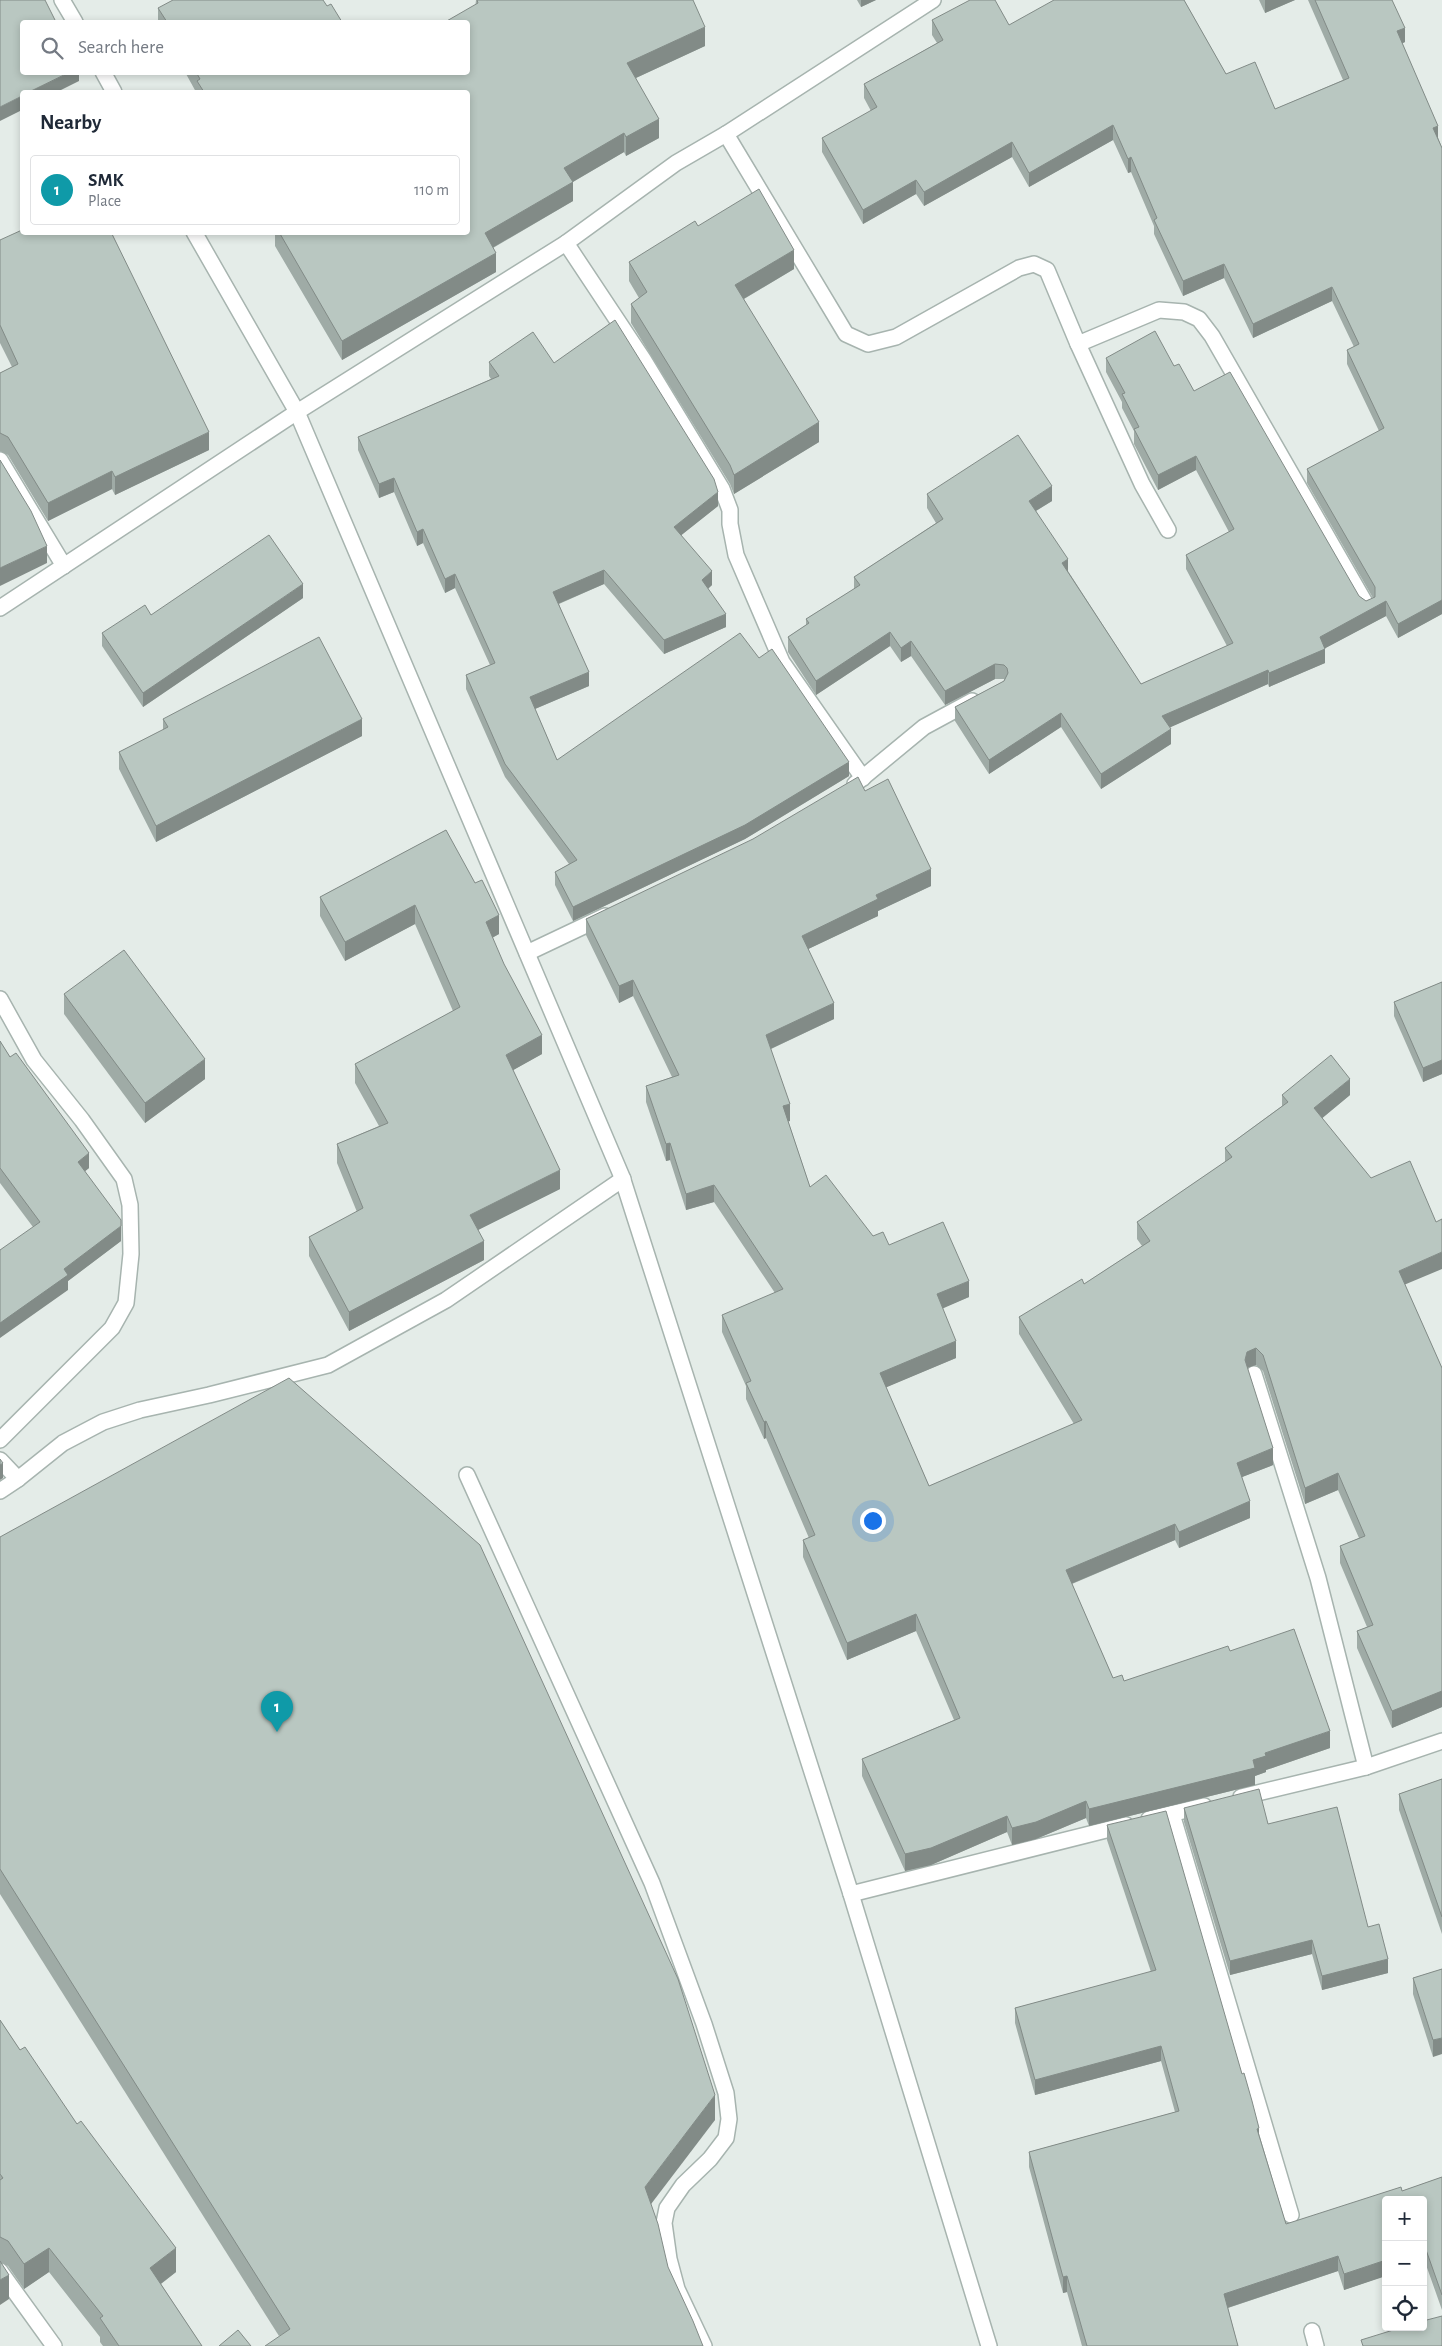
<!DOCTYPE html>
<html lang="en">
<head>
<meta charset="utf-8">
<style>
  :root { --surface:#fff; --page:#f2f2f3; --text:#1f2937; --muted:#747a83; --line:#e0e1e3; --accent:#7a524c }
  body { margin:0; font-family:"Alegreya Sans",sans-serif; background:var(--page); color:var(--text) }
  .controls { position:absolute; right:15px; bottom:15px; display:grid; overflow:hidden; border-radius:5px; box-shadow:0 2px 8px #0003 }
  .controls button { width:45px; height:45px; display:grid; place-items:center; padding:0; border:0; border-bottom:1px solid var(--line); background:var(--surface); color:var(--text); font:25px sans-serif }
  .you { position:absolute; left:872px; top:1520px; width:18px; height:18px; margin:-12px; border:4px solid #fff; border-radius:50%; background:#1a73e8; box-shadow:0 0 0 8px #1a73e833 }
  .badge { display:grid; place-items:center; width:32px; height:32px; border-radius:50%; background:var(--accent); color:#fff; font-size:16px; font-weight:700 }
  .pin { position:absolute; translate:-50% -41px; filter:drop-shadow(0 1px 2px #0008) }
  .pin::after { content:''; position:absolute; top:26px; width:18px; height:15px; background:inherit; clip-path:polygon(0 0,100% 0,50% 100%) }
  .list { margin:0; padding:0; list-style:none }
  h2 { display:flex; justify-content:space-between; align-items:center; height:65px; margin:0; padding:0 20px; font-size:21px }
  h2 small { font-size:16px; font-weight:400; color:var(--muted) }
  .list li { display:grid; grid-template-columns:32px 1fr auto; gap:15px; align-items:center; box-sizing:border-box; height:70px; margin:0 10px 10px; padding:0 10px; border:1px solid var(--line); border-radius:5px }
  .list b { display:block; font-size:19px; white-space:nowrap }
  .list p { margin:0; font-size:16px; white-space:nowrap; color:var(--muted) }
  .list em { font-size:16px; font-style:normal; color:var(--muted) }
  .icon { flex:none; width:28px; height:28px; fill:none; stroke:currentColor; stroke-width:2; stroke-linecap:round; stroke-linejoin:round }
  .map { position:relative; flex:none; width:1442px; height:2346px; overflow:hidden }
  .search { position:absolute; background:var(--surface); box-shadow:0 2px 8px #0003; left:20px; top:20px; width:450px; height:55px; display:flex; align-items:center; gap:12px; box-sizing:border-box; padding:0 18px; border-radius:5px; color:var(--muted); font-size:19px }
  .panel { position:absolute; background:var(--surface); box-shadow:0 2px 8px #0003; left:20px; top:90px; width:450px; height:145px; border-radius:5px }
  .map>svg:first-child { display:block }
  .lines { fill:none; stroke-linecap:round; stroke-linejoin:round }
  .minor-casing { stroke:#a7b4af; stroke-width:18 }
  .minor { stroke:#fff; stroke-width:15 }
  .wall { fill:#9faba6 }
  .shaded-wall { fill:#828b87 }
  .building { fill:#b9c7c1; stroke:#828b87 }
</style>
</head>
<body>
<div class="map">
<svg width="1442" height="2346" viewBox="0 0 1442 2346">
  <rect width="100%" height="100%" fill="#e4ece8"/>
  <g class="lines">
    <g class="minor-casing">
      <g id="minor">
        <polyline points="62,0 75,22"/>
        <polyline points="103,72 114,92"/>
        <polyline points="726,134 846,334 868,344 896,337 1019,268 1034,264 1047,270 1078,344 1159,310 1184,312 1199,319 1212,336 1367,606"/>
        <polyline points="194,232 297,412 622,1177 851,1894 989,2346"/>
        <polyline points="566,243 643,359 722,489 730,510 730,524 736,555 782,662 863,778"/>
        <polyline points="1078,344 1142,484 1168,530"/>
        <polyline points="0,460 64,566"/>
        <polyline points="0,608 297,412 566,243 676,163 726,134 933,0"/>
        <polyline points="855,784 924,727 972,701"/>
        <polyline points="527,953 605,916"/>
        <polyline points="0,999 34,1060 82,1120 124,1179 130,1205 131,1254 126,1303 112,1328 0,1440"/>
        <polyline points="1254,1374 1318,1578 1366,1767"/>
        <polyline points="0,1460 18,1479 0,1491"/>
        <polyline points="467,1475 652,1883 704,2024 726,2093 729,2119 726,2138 710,2159 683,2185 667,2208 664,2223 669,2259 677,2289 704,2346"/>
        <polyline points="18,1479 63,1443 103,1422 140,1410 209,1395 328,1365 446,1300 623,1179"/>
        <polyline points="1241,1797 1366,1767 1442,1741"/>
        <polyline points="1172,1814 1291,2215"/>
        <polyline points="1149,1819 1204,1806"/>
        <polyline points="851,1894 1126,1825"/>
        <polyline points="0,2271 54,2346"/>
        <polyline points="1312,2331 1316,2346"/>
      </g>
    </g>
    <use href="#minor" class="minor"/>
  </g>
  <g class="wall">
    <polygon points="476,0 705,46 636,78 659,138 626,156 624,152 573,182 573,201 493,248 496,272 342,360 275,246 275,232 468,232 468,92 196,92 185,72 468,72"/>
    <polygon points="857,0 876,0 861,7"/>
    <polygon points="1184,0 1226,74 1275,109 1343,80 1308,0 1392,0 1405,42 1402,43 1442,148 1442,614 1398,638 1386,616 1325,648 1325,663 1269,687 1268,684 1170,727 1171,744 1101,789 1061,727 989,774 955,721 955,707 1004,681 1004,679 995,679 945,705 911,656 901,662 890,646 816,695 788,652 788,637 806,625 806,619 854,589 854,577 936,523 927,508 927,494 1052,501 1036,511 1068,571 1141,684 1227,646 1186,569 1186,555 1229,532 1196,470 1158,490 1134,444 1134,431 1122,408 1122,402 1106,372 1106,358 1174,366 1359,596 1366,601 1373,598 1307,483 1307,469 1379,431 1347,364 1347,350 1354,347 1332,301 1253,338 1224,278 1183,296 1154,234 1154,226 1131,172 1128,173 1113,140 1029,187 1012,157 924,206 916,194 863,224 822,152 822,138 871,111 864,98 864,84 937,43 932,35 932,20 1009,25"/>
    <polygon points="1259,0 1295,0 1265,13"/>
    <polygon points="327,6 342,22 158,22 158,8"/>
    <polygon points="698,226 794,269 744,299 819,442 734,494 730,484 631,323 631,304 639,298 629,281 629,262"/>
    <polygon points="0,240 209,450 115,495 112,489 48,521 8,455 0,451 0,373 12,367 0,343"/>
    <polygon points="489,362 554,363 718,506 681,535 712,585 708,589 726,627 664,654 604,584 559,604 589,686 535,709 557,760 849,776 745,839 573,921 555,885 555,872 569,864 505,777 466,689 466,675 490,665 455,588 445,593 423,543 417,546 394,492 379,498 358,450 358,437 491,379 489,376"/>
    <polygon points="303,598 143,707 102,646 102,633 151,615"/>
    <polygon points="163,719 362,736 156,842 119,769 119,752 163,730"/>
    <polygon points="865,791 931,886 878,911 878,916 808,949 834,1019 771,1049 790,1121 788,1121 810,1187 873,1236 889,1245 969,1297 942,1308 956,1358 886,1387 929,1486 1074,1424 1019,1334 1019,1317 1084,1284 1142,1246 1137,1239 1137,1222 1225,1162 1225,1148 1282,1106 1282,1095 1350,1095 1322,1118 1405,1285 1442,1368 1442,1707 1392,1728 1357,1648 1357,1631 1367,1627 1340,1563 1340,1546 1359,1538 1338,1490 1305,1504 1263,1371 1256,1365 1247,1368 1273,1465 1242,1477 1250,1518 1179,1548 1175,1540 1072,1584 1113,1678 1124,1681 1230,1651 1330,1748 1266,1770 1266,1772 1255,1776 1255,1785 1089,1826 1086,1818 1036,1839 1012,1845 1007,1832 931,1865 905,1871 862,1776 862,1759 954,1720 916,1631 847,1660 803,1557 803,1540 809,1538 766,1438 764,1439 746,1399 746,1386 722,1332 722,1315 775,1293 714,1202 686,1210 670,1160 666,1161 646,1102 646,1086 672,1077 633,996 619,1003 586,935 586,919"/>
    <polygon points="446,830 499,934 492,938 542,1054 513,1070 560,1189 478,1230 484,1260 349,1331 309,1256 309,1237 357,1212 337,1163 337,1144 379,1126 355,1083 355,1064 453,1011 415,924 345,961 320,916 320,897"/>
    <polygon points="1442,982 1442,1074 1423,1082 1394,1016 1394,1002"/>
    <polygon points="64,994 205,1079 145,1123 64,1014"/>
    <polygon points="0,1041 10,1057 89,1168 85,1171 121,1241 68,1281 68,1290 33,1227 0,1183"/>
    <polygon points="0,1537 715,2120 279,2336 0,1894"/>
    <polygon points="1442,1779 1442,1934 1399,1810 1399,1794"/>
    <polygon points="1184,1808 1268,1824 1368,1927 1388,1973 1322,1990 1312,1954 1230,1975 1184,1822"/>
    <polygon points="1107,1825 1259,2138 1286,2224 1402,2191 1442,2177 1442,2310 1425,2262 1344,2290 1338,2271 1228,2308 1238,2346 1082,2346 1067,2292 1063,2293 1029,2167 1029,2152 1175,2112 1161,2061 1035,2095 1015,2023 1015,2008 1151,1972 1107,1840"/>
    <polygon points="1442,1969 1433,2057 1413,1994 1413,1978"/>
    <polygon points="0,2020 20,2050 77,2124 176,2272 161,2284 202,2346 103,2346 100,2342 100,2337 49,2272 24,2289 8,2266 0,2262 0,2280"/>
  </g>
  <g class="shaded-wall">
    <polygon points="861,0 876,0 861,7"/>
    <polygon points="1265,0 1295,0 1265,13"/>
    <polygon points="705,27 705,46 627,82 627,63"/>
    <polygon points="1405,28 1405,42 1397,46 1397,31"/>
    <polygon points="70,72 79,72 79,81 57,92 29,92"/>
    <polygon points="22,96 22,110 0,121 0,107"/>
    <polygon points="659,119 659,138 626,156 626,137"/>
    <polygon points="1113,125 1113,140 1029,187 1029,173"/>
    <polygon points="1438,126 1438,140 1433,128"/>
    <polygon points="624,133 624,152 564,187 564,168"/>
    <polygon points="1012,142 1012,157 924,206 924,192"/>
    <polygon points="1131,157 1131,172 1128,173 1128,159"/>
    <polygon points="916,180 916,194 863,224 863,210"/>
    <polygon points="573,182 573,201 485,252 485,233"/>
    <polygon points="794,250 794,269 735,304 735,285"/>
    <polygon points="496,253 496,272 342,360 342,341"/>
    <polygon points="1224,264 1224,278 1183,296 1183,281"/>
    <polygon points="1332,287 1332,301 1253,338 1253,324"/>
    <polygon points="819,422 819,442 734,494 734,475"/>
    <polygon points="209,432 209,450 115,495 115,477"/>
    <polygon points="1196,456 1196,470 1158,490 1158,475"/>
    <polygon points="112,471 112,489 48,521 48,503"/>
    <polygon points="394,478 394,492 379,498 379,484"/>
    <polygon points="1052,486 1052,501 1029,515 1029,501"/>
    <polygon points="718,492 718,506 674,541 674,527"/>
    <polygon points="423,529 423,543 417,546 417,532"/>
    <polygon points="47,546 47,563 0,586 0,568"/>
    <polygon points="1068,559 1068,573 1062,563"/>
    <polygon points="604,570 604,584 553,606 553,592"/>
    <polygon points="712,571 712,585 702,594 702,580"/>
    <polygon points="455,574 455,588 445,593 445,579"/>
    <polygon points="303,584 303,598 143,707 143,693"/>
    <polygon points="1442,600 1442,614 1398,638 1398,624"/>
    <polygon points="1386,601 1386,616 1320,651 1320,637"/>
    <polygon points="726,614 726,627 664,654 664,640"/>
    <polygon points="890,632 890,646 816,695 816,681"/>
    <polygon points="911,641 911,656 901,662 901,648"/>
    <polygon points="1325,649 1325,663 1269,687 1269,673"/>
    <polygon points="995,664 995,679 945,705 945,691"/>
    <polygon points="1268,670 1268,684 1162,731 1162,716"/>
    <polygon points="589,672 589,686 530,711 530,697"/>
    <polygon points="1061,713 1061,727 989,774 989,760"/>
    <polygon points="362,719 362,736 156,842 156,826"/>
    <polygon points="1171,729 1171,744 1101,789 1101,774"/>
    <polygon points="849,762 849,776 745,839 573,921 573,907"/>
    <polygon points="931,869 931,886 878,911 878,916 802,952 802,936 876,895"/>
    <polygon points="415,905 415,924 345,961 345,942"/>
    <polygon points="499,915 499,934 486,941 486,922"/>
    <polygon points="633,980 633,996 619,1003 619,986"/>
    <polygon points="834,1003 834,1019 766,1051 766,1035"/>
    <polygon points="542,1035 542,1054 506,1074 506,1055"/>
    <polygon points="205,1059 205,1079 145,1123 145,1103"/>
    <polygon points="1442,1060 1442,1074 1423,1082 1423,1068"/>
    <polygon points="1350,1079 1350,1095 1314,1125 1314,1108"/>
    <polygon points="790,1104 790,1121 783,1123 783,1106"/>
    <polygon points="670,1143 670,1160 666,1161 666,1144"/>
    <polygon points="89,1153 89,1168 78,1177 78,1162"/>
    <polygon points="560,1170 560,1189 470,1234 470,1215"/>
    <polygon points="714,1185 714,1202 686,1210 686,1194"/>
    <polygon points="121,1226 121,1241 68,1281 68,1290 0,1338 0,1323 64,1269"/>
    <polygon points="484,1241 484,1260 349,1331 349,1312"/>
    <polygon points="1442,1252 1442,1269 1399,1287 1399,1271"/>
    <polygon points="969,1281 969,1297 937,1311 937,1294"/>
    <polygon points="956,1341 956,1358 880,1390 880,1373"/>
    <polygon points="1256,1348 1256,1365 1247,1368 1245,1360 1247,1352"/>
    <polygon points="766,1421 766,1438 764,1439 764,1422"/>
    <polygon points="1273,1448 1273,1465 1237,1479 1237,1463"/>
    <polygon points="3,1463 3,1478 0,1480 0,1465"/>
    <polygon points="1338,1473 1338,1490 1305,1504 1305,1488"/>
    <polygon points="1250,1501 1250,1518 1179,1548 1179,1532"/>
    <polygon points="1175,1524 1175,1540 1066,1586 1066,1570"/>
    <polygon points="916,1614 916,1631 847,1660 847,1643"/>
    <polygon points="1442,1691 1442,1707 1392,1728 1392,1711"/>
    <polygon points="1330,1731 1330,1748 1266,1770 1266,1772 1255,1776 1255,1785 1089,1826 1089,1809 1253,1760 1265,1753"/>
    <polygon points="1086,1801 1086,1818 1036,1839 1012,1845 1012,1828"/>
    <polygon points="1007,1816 1007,1832 931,1865 905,1871 905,1854"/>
    <polygon points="1312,1940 1312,1954 1230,1975 1230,1961"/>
    <polygon points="1388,1959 1388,1973 1322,1990 1322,1976"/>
    <polygon points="1442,2038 1442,2054 1433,2057 1433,2040"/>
    <polygon points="1161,2046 1161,2061 1035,2095 1035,2080"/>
    <polygon points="715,2095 715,2120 645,2212 645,2187"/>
    <polygon points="1259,2128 1259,2143 1257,2129"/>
    <polygon points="1425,2247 1425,2262 1423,2263 1423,2248"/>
    <polygon points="49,2248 49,2272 24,2289 24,2264"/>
    <polygon points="176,2248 176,2272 150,2292 150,2268"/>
    <polygon points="1338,2256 1338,2271 1224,2309 1224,2294"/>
    <polygon points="1386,2260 1386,2276 1344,2290 1344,2274"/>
    <polygon points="9,2275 9,2299 0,2305 0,2280"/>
    <polygon points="1067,2276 1067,2292 1063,2293 1063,2277"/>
  </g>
  <g class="building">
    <polygon points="0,0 45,0 56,22 22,22 22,72 70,72 29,92 22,92 22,96 0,107"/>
    <polygon points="173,0 323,0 327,6 331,4 342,22 167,22 158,8"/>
    <polygon points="477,0 693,0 705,27 627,63 659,119 626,137 624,133 564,168 573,182 485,233 496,253 342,341 279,232 468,232 468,92 204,92 197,81 200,79 196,72 468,72 468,22 445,22 478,3"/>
    <polygon points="970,0 995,0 1009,25 1054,0 1184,0 1226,74 1255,62 1275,109 1349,78 1315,0 1392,0 1405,28 1397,31 1438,126 1433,128 1442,148 1442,600 1398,624 1386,601 1320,637 1325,649 1269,673 1268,670 1162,716 1171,729 1101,774 1061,713 989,760 955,707 1004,681 1008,673 1007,668 1004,665 995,664 945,691 911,641 901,648 890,632 816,681 788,637 809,623 806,619 860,585 854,577 943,519 927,494 1018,435 1052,486 1029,501 1068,559 1062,563 1141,684 1233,643 1186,555 1234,529 1196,456 1158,475 1134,429 1139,427 1122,394 1125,393 1106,358 1155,331 1174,366 1179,364 1194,391 1230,372 1359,596 1366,601 1375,597 1375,587 1307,469 1384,428 1347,350 1359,344 1332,287 1253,324 1224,264 1183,281 1154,220 1157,218 1131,157 1128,159 1113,125 1029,173 1012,142 924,192 916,180 863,210 822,138 877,107 864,84 943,40 932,20"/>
    <polygon points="759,189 794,250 735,285 819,422 734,475 730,465 631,304 647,292 629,262 695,221 698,226"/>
    <polygon points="22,230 22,232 111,232 209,432 115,477 112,471 48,503 8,437 0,433 0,373 18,364 0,325 0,240"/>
    <polygon points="615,320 714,479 718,492 674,527 712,571 702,580 726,614 664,640 604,570 553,592 589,672 530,697 557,760 740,633 759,658 772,649 849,762 745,825 573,907 555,872 577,860 505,764 466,675 495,663 455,574 445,579 423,529 417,532 394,478 379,484 358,437 499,376 489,362 533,332 554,363"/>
    <polygon points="0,460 31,511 47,546 0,568"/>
    <polygon points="269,535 303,584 143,693 102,633 145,605 151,615"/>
    <polygon points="319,637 362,719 156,826 119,752 168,727 163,719"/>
    <polygon points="858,777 865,791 888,779 931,869 876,895 878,899 802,936 834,1003 766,1035 790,1104 783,1106 810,1187 826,1175 873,1236 883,1232 889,1245 943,1222 969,1281 937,1294 956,1341 880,1373 929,1486 1082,1420 1019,1317 1082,1279 1084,1284 1150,1241 1137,1222 1232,1157 1225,1148 1288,1102 1282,1095 1331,1055 1350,1079 1314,1108 1371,1178 1410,1161 1436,1222 1442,1219 1442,1252 1399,1271 1442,1368 1442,1691 1392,1711 1357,1631 1373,1625 1340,1546 1365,1536 1338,1473 1305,1488 1263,1355 1256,1348 1247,1352 1245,1360 1273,1448 1237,1463 1250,1501 1179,1532 1175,1524 1066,1570 1113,1678 1122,1675 1124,1681 1228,1646 1230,1651 1294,1629 1330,1731 1265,1753 1266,1756 1253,1760 1255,1768 1089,1809 1086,1801 1036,1822 1012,1828 1007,1816 931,1848 905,1854 862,1759 960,1718 916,1614 847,1643 803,1540 815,1535 766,1421 764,1422 746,1383 751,1381 722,1315 783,1289 714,1185 686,1194 670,1143 666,1144 646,1086 679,1075 633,980 619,986 586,919 753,839"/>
    <polygon points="446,830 475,883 482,880 499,915 486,922 504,964 542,1035 506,1055 560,1170 470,1215 484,1241 349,1312 309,1237 363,1208 337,1144 388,1123 355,1064 460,1007 415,905 345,942 320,897"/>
    <polygon points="124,950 205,1059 145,1103 64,994"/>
    <polygon points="1442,982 1442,1060 1423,1068 1394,1002"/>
    <polygon points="0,1041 10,1057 16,1053 89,1153 78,1162 121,1220 121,1226 64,1269 68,1275 0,1323 0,1250 40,1222 0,1168"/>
    <polygon points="289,1378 480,1545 678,1979 715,2095 645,2187 658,2224 668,2267 693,2321 703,2346 265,2346 290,2329 0,1869 0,1537"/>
    <polygon points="0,1459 3,1463 0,1465"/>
    <polygon points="1442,1779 1442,1917 1399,1794"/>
    <polygon points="1259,1789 1268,1824 1337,1807 1368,1927 1379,1924 1388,1959 1322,1976 1312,1940 1230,1961 1184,1808"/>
    <polygon points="1166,1811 1242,2074 1244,2073 1252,2101 1259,2128 1257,2129 1286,2224 1401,2187 1402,2191 1442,2177 1442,2295 1425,2247 1423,2248 1423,2200 1386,2200 1386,2260 1344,2274 1338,2256 1224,2294 1238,2346 1087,2346 1067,2276 1063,2277 1029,2152 1179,2111 1161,2046 1035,2080 1015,2008 1156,1970 1107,1825"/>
    <polygon points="1442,1969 1442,2038 1433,2040 1413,1978"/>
    <polygon points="0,2020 20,2050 25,2047 77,2124 81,2121 176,2248 150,2268 202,2346 119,2346 100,2318 103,2316 49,2248 24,2264 8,2241 0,2237 0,2180 3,2178 0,2174"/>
    <polygon points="0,2261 9,2275 0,2280"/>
    <polygon points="1442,2316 1442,2346 1363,2346 1361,2340 1403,2327 1423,2327 1423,2321"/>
    <polygon points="238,2330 251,2346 219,2346"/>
  </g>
</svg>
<div class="controls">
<button>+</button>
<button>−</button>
<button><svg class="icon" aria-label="locate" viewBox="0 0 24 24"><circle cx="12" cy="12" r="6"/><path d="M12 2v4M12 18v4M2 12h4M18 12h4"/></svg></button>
</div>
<div class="you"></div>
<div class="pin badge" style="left:277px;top:1732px;background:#0f9aa8">1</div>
<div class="search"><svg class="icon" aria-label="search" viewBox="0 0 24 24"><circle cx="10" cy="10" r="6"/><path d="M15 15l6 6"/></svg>Search here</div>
<section class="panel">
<h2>Nearby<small></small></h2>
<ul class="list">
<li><span class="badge" style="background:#0f9aa8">1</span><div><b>SMK</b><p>Place</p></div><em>110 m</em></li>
</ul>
</section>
</div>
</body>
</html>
